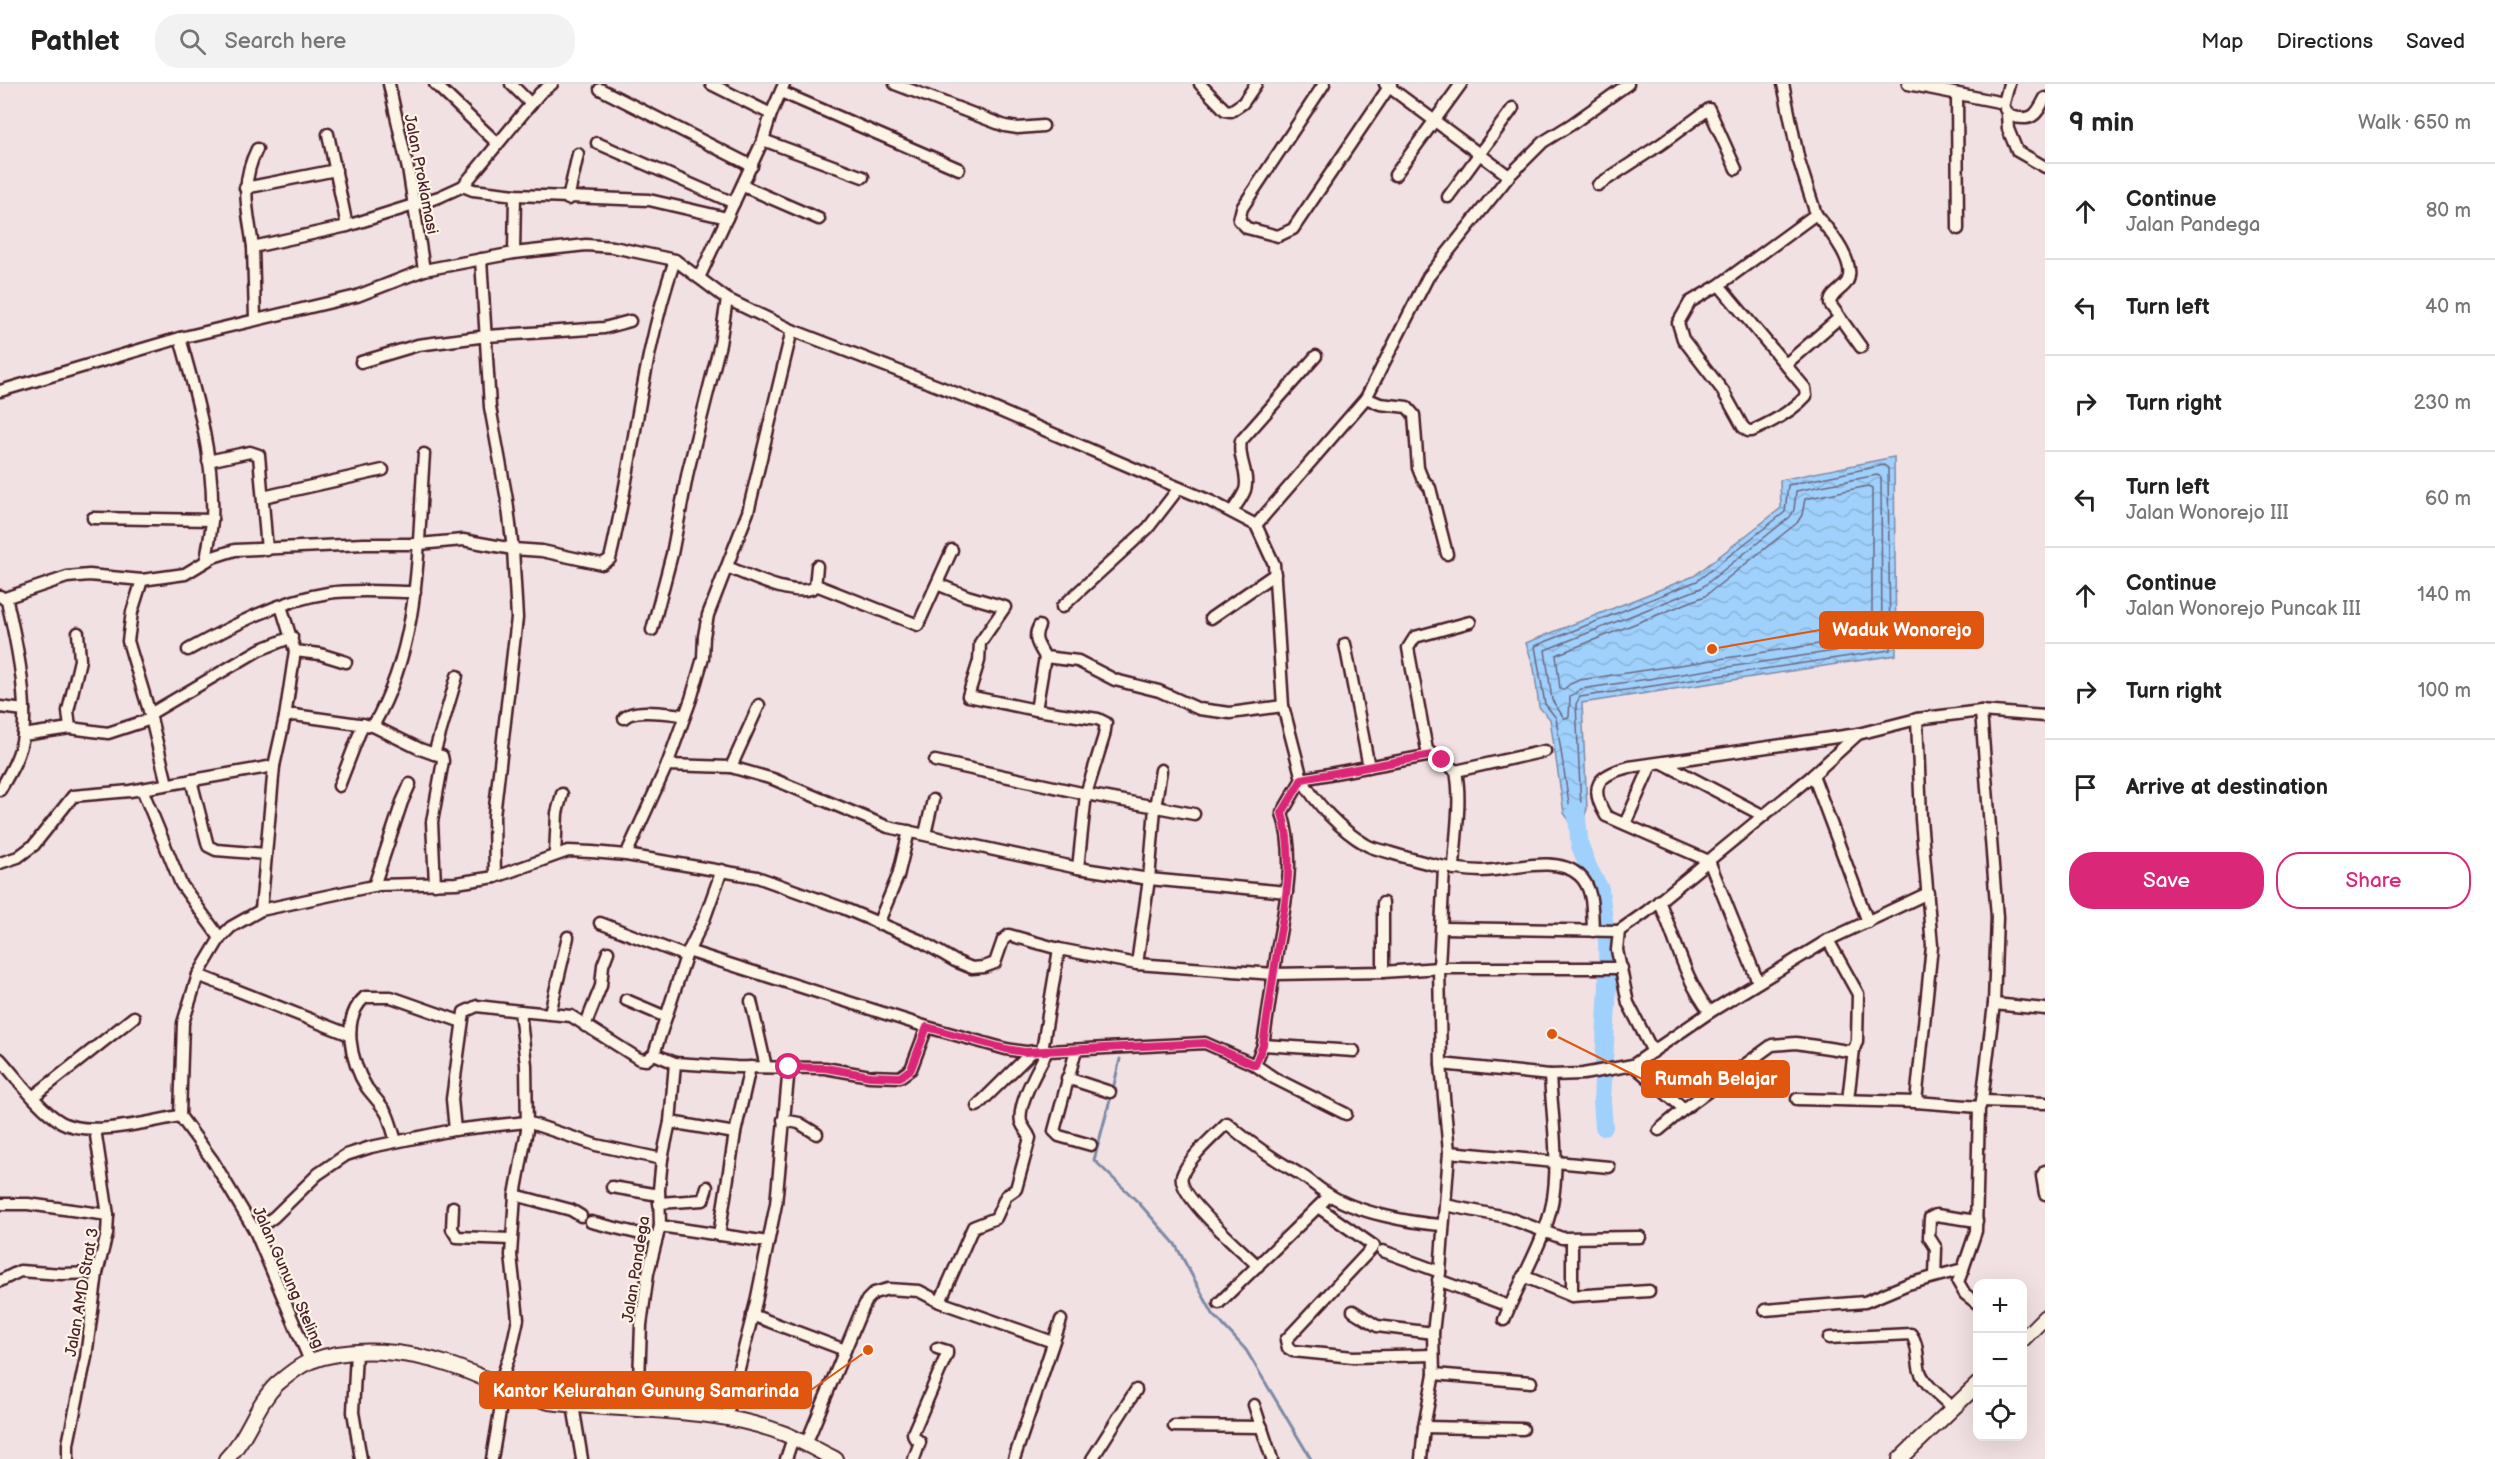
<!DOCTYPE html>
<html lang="en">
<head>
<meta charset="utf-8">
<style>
  :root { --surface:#fff; --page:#f2f2f2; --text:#222; --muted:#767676; --line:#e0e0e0; --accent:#db2777 }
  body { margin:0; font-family:"Balsamiq Sans",sans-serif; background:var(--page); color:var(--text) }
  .controls { position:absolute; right:18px; bottom:18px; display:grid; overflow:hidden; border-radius:12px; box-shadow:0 6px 24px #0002 }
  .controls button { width:54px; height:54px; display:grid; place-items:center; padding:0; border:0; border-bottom:2px solid var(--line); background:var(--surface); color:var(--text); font:30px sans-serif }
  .stop { position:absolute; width:18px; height:18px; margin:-14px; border:4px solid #db2777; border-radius:50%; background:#fff }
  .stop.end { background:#db2777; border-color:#fff; box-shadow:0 2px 6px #0008 }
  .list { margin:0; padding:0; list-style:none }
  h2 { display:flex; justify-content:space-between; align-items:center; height:78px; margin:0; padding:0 24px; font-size:26px }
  h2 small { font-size:20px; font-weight:400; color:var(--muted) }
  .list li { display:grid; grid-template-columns:39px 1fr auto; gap:18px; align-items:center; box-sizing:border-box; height:96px; padding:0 24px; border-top:2px solid var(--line) }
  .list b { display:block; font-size:22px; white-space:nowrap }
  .list p { margin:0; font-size:20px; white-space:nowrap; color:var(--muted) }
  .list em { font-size:20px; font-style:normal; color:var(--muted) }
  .actions { display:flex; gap:12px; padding:18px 24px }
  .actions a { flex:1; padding:14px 0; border:2px solid var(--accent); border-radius:24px; text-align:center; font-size:21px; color:var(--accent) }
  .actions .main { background:var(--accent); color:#fff }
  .icon { flex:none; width:33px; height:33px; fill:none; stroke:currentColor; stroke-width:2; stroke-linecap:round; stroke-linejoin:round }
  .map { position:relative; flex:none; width:2045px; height:1375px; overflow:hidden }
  header { display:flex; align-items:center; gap:36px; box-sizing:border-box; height:84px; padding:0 30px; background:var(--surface); border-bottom:2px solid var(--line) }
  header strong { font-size:28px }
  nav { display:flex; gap:33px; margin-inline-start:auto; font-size:21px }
  .search { width:420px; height:54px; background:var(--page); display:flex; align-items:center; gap:15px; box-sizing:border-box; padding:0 21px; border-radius:24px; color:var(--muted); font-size:22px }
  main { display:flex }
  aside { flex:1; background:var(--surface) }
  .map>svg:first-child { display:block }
  .water { fill:url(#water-waves); stroke:#7d8aa8; stroke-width:1.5 }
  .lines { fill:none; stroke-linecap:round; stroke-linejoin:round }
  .shore { stroke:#6c667f; stroke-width:1.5 }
  .stream { stroke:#7d8aa8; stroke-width:3 }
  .river { stroke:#9fd1fc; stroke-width:18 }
  .minor-casing { stroke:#4a1f2b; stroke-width:15 }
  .tertiary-casing { stroke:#4a1f2b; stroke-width:18 }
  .minor { stroke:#fcf5e5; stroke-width:10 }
  .tertiary { stroke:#fcf5e5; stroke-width:14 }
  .route { stroke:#db2777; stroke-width:8 }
  .labels { text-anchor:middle; stroke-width:4.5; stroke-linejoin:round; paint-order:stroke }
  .street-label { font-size:16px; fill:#4a1f2b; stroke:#fcf5e5 }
  .leader { fill:none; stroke:#e0560e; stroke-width:2 }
  .callout-dot { fill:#e0560e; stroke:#fcf5e5; stroke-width:2 }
  .callout { fill:#e0560e; stroke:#e0560e; stroke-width:2 }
  .callout-label { font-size:18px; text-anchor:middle; font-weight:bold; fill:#fff }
</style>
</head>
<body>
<header>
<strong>Pathlet</strong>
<div class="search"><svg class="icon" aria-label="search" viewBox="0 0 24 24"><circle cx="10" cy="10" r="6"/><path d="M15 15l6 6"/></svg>Search here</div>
<nav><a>Map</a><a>Directions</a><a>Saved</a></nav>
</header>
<main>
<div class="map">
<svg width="2045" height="1375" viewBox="0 0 2045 1375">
  <defs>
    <pattern id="water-waves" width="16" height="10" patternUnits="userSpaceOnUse" patternTransform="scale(1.5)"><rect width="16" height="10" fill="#9fd1fc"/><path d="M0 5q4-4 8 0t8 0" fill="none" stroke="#8ab3d8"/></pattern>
  </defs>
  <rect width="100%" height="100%" fill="#f2e1e2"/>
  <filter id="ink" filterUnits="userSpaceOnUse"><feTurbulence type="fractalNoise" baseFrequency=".0167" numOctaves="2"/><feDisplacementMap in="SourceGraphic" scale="12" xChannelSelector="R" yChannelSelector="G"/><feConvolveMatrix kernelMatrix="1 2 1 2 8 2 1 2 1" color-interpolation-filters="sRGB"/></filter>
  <g filter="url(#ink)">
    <polygon class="water" points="1894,373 1896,571 1582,619 1587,725 1579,750 1564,729 1550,635 1539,623 1534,584 1526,559 1694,492 1781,424 1780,396"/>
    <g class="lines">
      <g class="shore">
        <polygon points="1884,381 1888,384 1890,566 1580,613 1576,620 1581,724 1578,731 1574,732 1570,726 1556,634 1545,620 1535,562 1697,497 1785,428 1788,401"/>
        <polygon points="1877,391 1881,393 1882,560 1581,605 1570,613 1569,633 1564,634 1552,616 1545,566 1701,504 1790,433 1794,426 1796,407"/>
        <polygon points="1868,402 1872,404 1872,552 1580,596 1570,600 1563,606 1560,605 1556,571 1705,512 1797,439 1802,431 1805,415"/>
      </g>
      <g class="stream">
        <polyline points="1113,1005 1120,975"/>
        <polyline points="1111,1012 1094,1076 1138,1118 1175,1160 1213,1230 1246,1266 1311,1375"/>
      </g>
      <polyline class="river" points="1576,726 1580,762 1589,785 1600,805 1607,858 1608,901 1602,1017 1604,1043"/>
      <g class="minor-casing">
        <g id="minor">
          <polyline points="389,0 409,90 424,186"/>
          <polyline points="435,0 497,59"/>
          <polyline points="511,0 531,20"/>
          <polyline points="711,0 771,30"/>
          <polyline points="895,0 1005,42 1018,44 1043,42"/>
          <polyline points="1200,0 1225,26 1231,27 1243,19 1256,0"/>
          <polyline points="1324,0 1242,124 1239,136 1247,144 1278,152 1293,145 1391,0"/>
          <polyline points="1385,0 1509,92"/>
          <polyline points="1908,0 2004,19 2009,0"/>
          <polyline points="600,5 752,82"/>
          <polyline points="781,8 959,85"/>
          <polyline points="1957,10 1958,145"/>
          <path d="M2005 25 2010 32C2032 38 2036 32 2045 14"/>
          <polyline points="2007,30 2008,45 2017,67 2045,83"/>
          <polyline points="328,50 347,142"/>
          <polyline points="763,56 863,93"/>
          <polyline points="597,59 734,119"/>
          <polyline points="1395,91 1461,0"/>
          <polyline points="1598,101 1661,60 1709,25 1736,85"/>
          <polyline points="463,102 473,106 515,111 649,116 727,134"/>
          <polyline points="743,102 819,135"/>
          <polyline points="245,104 336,86"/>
          <polyline points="1448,113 1513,24"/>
          <polyline points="568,115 578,70"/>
          <path d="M1816 130C1827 144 1858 179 1847 198 1842 206 1830 210 1830 220L1861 263"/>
          <path d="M253 163C248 126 239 101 257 65"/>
          <polyline points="514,169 515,111"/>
          <polyline points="481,175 490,323 507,416 513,465 517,534 494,732 495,793"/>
          <polyline points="699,194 763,56 771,30 784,0"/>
          <path d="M1719 201 1805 304 1806 312C1793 327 1770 339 1752 347H1748L1743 343 1723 307 1683 255 1678 239 1690 218 1719 201 1816 130 1799 77 1783 0"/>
          <polyline points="255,234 253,163 347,142 439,113 463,102 540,9 552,0"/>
          <path d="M180 254C196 310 215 376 212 436 211 449 208 463 206 477"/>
          <polyline points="361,278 418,261 487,252 604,244 630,237"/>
          <polyline points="1786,280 1839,234"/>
          <polyline points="0,307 180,254 357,212 424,186 514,169 586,161 613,163 675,176 727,215"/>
          <polyline points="1366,314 1380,320 1407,323 1414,331 1418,384 1422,394 1430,404 1447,470"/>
          <polyline points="208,377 250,368 259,371 267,466"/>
          <polyline points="263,413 383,386"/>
          <path d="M1232 428C1236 421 1242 414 1245 406 1250 390 1237 374 1241 357L1316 272"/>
          <polyline points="93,434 212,436"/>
          <polyline points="1256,441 1366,314 1428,193 1509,92 1543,58 1572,40 1628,0"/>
          <path d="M727 483C748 491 795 515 815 503L817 482"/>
          <polyline points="142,496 132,528 128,557 150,630 167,700"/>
          <polyline points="937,500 967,512 1005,523 980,559 979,577 968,612 1036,626 1098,635 1106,639 1104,652 1086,710 1078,784"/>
          <polyline points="816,501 918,541 952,466"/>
          <path d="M0 512 7 517C16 555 28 612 23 651 21 670 10 689 0 706"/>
          <path d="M5 514 67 493 89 491 142 496 185 490 213 473 235 466 364 460H419L463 456 513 465 542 467 602 480 610 475C634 376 641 273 675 176"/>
          <polyline points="1062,523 1148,444 1179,404"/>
          <polyline points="1211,534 1275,490"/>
          <path d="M1039 542C1032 555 1039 562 1045 573L1078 577 1115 596 1159 607 1199 625 1230 629 1283 622"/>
          <path d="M652 546 672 470 688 387 720 260 727 215 792 246 979 318 1210 417 1256 441 1274 480 1283 622 1302 695C1315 719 1341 746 1365 760 1372 765 1383 766 1391 769 1421 778 1449 786 1481 787 1509 787 1555 770 1579 791 1594 804 1592 828 1593 847"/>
          <polyline points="1345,560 1369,683"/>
          <path d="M188 566C232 542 277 517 328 509 356 505 387 508 415 508"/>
          <polyline points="295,567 320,570 346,578"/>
          <polyline points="0,623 24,626"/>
          <polyline points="1036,626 1045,573"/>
          <polyline points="1981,627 1997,833 1994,920 2045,925"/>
          <polyline points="150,630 259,566 292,553"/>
          <path d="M285 633 294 631 373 642C422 557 417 464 424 370"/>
          <path d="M624 634C634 623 670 630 685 631"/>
          <polyline points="373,642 420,665 434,670 457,592"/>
          <polyline points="70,644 68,627 80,576 78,549"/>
          <polyline points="23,651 70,644 108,649 151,635"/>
          <polyline points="434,670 442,672 443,677 432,738 435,800"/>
          <polyline points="935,677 1086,710 1194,730"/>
          <polyline points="1663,679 1762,731"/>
          <polyline points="667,681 691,615 703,574 704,552 708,531 748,428 792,246"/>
          <polyline points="731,683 759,621"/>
          <polyline points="1456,687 1545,667"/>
          <polyline points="1813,691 1868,838"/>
          <polyline points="191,696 208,762 216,766 266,770"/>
          <polyline points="339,702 363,640"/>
          <polyline points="142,705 181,800 220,854"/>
          <polyline points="1625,740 1651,681"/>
          <polyline points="925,750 933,716"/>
          <polyline points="555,771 557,729 562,710"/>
          <polyline points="626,771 667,681 731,683 773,695 888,743 1078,784 1149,795 1287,808"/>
          <polyline points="0,779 18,773 34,761 73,712 130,707 274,682"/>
          <path d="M1454 785C1455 752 1462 719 1456 687L1427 666 1408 564 1415 553 1470 538"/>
          <polyline points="722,786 704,836 686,872 654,970 675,979 736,983 825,984 870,992 900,993 911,985 927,943"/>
          <polyline points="374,802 402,718 410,700"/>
          <path d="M1659 817C1676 855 1684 895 1710 928"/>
          <polyline points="1383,819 1383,888"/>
          <polyline points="261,826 274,682 285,633 295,567 281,522"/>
          <polyline points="600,839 686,872"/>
          <polyline points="878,840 898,792 909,747"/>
          <polyline points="1442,844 1619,847"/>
          <polyline points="688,867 927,943 1006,965 1025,968 1047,967 1205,959 1255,981 1274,994 1346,1030"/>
          <polyline points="1137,880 1149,795 1155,724 1161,686"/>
          <polyline points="198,891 350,951"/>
          <path d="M1758 898 1709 777 1606 732C1588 702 1598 691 1629 683L1858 650 1917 635 1981 627 2045 632"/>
          <polyline points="626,916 666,933"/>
          <polyline points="751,917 766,983"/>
          <polyline points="520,927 571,932 639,975 646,976 654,970"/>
          <polyline points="550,929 568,853"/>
          <polyline points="585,942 601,902 603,881 608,868"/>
          <polyline points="1263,961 1354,967"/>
          <polyline points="1076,966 1054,1047 1059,1052 1091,1061"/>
          <polyline points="1042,967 1059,865"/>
          <polyline points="1653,968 1628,919 1617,866 1619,847 1646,828 1813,691 1858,650"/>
          <path d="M0 975C17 994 39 1025 61 1038 89 1054 150 1037 180 1032"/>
          <polyline points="1441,980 1550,991 1583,990 1633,981 1710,928 1828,856"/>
          <path d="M1255 981 1263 961C1268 928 1273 894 1278 861 1286 816 1296 773 1282 729L1302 695 1432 671"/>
          <polyline points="1633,981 1684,1025 1772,961 1796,959 1848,967 1854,965 1857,957 1858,910 1828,856 1928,809"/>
          <polyline points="1067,994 1110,1008"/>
          <polyline points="34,1012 134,933"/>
          <polyline points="1797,1015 1916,1018 1979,1023"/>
          <polyline points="1848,1016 1854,965"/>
          <polyline points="1982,1017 2045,1019"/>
          <polyline points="1916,1018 1932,862 1921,735 1917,635"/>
          <polyline points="977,1022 1033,967"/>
          <polyline points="783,1036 799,1039 817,1050"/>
          <polyline points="670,1038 735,1049"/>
          <polyline points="455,1046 452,1015 464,928 477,922 520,927 526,981 527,1046 515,1111 511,1171 518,1235 511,1267 499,1302"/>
          <polyline points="1659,1046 1684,1025"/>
          <path d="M396 1057C393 1048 391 1039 387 1030 382 1021 374 1013 367 1004 351 978 340 935 365 913H391L462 938"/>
          <polyline points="1449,1068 1609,1083"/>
          <polyline points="2045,1087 2042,1092 2045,1110"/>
          <polyline points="612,1103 659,1111"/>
          <polyline points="515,1111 571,1126 581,1132"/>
          <polyline points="659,1119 703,1116 707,1103"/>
          <polyline points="0,1120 28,1120 108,1131"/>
          <polyline points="1445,1121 1506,1133 1562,1154 1640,1153"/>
          <polyline points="453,1123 452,1145 457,1153 511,1155"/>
          <polyline points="1318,1123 1374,1162 1286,1256 1288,1264 1293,1267 1353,1273 1433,1271"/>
          <polyline points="591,1138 657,1154"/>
          <polyline points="660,1142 768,1158"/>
          <polyline points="255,1147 274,1133 318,1090 346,1071 371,1063 453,1046 527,1038 596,1061 662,1075"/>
          <polyline points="719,1151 735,1049 750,983"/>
          <polyline points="1572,1155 1572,1212"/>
          <polyline points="1383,1167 1440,1188"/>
          <path d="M1258 1182C1244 1168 1176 1111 1182 1092 1188 1074 1214 1052 1227 1039 1249 1059 1272 1074 1298 1089 1309 1095 1317 1104 1328 1110 1355 1128 1410 1139 1442 1141"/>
          <polyline points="1963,1185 1958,1198 1965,1210 1978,1220"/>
          <polyline points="1523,1192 1572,1212 1649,1207"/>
          <polyline points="1935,1192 1936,1164 1929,1153 1930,1134 1936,1131 1977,1137"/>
          <polyline points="1438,1196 1509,1222"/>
          <polyline points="0,1197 20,1187 62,1190 97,1189"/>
          <path d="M940 1218 973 1143 996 1134 1006 1112 1016 1105 1030 1054C1028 1048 1023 1044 1021 1038 1017 1019 1039 984 1047 967"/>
          <polyline points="1219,1219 1329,1112"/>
          <polyline points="1765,1226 1865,1218 1908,1200 1963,1185 1976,1147 1979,1025 1982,1017 1994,920"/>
          <polyline points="1353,1227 1377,1242 1433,1249"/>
          <polyline points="752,1231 845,1266"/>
          <path d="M1504 1236C1518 1200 1545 1157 1552 1120 1560 1078 1552 1033 1550 991"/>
          <path d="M1829 1254 1911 1250C1918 1259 1917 1272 1919 1283 1921 1299 1942 1313 1952 1324"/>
          <polyline points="356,1268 353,1328 361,1375"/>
          <polyline points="310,1277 255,1147 213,1077 180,1032 183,939 198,891 220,854 231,843 261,826 378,801 456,799 495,793 568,767 592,768 626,771 757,793 843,824 919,856 955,877 972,884 984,883 995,879 1003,856 1009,851 1059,865 1137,880 1274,890 1383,888 1439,884 1622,884"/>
          <polyline points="1434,1290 1531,1298"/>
          <polyline points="573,1321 582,1375"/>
          <polyline points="1254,1321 1272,1375"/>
          <polyline points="638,1325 641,1241 648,1189 660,1142 659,1106 662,1075 670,1038 675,979"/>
          <polyline points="726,1335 756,1218 776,1120 789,983"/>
          <polyline points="1174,1342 1262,1343"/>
          <polyline points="1424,1343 1523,1345"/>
          <polyline points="806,1360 860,1230 867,1216 874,1209 888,1205 919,1207 940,1218 1053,1258"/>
          <polyline points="68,1375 68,1360 86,1273 97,1189 107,1150 108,1131 95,1045"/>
          <polyline points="492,1375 504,1304"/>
          <polyline points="786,1375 793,1354"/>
          <polyline points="914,1375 920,1358 914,1353 913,1349 947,1270 947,1267 937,1264"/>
          <polyline points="1014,1375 1061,1236"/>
          <polyline points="1092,1375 1136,1306"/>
          <polyline points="1421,1375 1424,1343 1434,1290 1433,1249 1440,1188 1449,1068 1441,980 1439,884 1444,784"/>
        </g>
      </g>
      <g class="tertiary-casing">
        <g id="tertiary">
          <polyline points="2022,1256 2045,1233"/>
          <path d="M226 1375C248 1354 255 1321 277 1300 287 1292 299 1281 311 1277 353 1261 408 1267 450 1281 484 1292 514 1310 549 1318 626 1328 711 1321 785 1350 802 1357 818 1367 835 1375"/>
          <polyline points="1900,1375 1978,1300"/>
        </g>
      </g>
      <use href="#minor" class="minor"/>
      <use href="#tertiary" class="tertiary"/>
    </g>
  </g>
  <g class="lines" filter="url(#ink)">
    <path class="route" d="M789 983 825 984 870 992 900 993 911 985 927 943 1006 965 1024 968 1205 959 1255 981 1263 961C1268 928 1273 894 1278 861 1286 816 1295 773 1282 729L1302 695 1432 671 1442 676"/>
  </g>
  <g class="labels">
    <g class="street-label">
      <text transform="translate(422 90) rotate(79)" y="6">Jalan Proklamasi</text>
      <text transform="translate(635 1185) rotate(-81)" y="6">Jalan Pandega</text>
      <text transform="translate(289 1193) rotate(66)" y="6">Jalan Gunung Steling</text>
      <text transform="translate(81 1208) rotate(-80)" y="6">Jalan AMD Strat 3</text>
    </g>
  </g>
  <path class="leader" d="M1712 565L1820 546M1552 950L1642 995M868 1266L811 1306"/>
  <g class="callout-dot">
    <circle cx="1712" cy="565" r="6"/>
    <circle cx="1552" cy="950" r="6"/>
    <circle cx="868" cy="1266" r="6"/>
  </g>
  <g class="callout">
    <rect x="1820" y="528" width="163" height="36" rx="6"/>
    <rect x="1642" y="977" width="147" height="36" rx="6"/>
    <rect x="480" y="1288" width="331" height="36" rx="6"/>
  </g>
  <g class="callout-label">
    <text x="1902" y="552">Waduk Wonorejo</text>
    <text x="1716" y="1001">Rumah Belajar</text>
    <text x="646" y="1313">Kantor Kelurahan Gunung Samarinda</text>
  </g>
</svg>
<div class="controls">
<button>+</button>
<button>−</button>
<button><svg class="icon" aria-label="locate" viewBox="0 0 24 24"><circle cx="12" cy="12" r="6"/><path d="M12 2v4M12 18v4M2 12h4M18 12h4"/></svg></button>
</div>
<div class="stop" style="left:789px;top:983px"></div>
<div class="stop end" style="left:1442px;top:676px"></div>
</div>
<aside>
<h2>9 min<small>Walk · 650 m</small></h2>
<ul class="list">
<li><svg class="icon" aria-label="ahead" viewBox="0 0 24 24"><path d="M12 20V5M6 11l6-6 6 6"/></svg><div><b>Continue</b><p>Jalan Pandega</p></div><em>80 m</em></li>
<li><svg class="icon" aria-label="left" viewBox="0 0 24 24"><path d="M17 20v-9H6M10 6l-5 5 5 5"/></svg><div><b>Turn left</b></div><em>40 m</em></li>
<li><svg class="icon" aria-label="right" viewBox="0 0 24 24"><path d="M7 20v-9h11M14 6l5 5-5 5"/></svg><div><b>Turn right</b></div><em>230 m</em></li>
<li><svg class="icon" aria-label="left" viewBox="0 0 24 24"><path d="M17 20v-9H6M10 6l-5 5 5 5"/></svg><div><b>Turn left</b><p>Jalan Wonorejo III</p></div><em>60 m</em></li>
<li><svg class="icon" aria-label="ahead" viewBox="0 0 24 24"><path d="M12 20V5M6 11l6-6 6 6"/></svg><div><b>Continue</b><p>Jalan Wonorejo Puncak III</p></div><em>140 m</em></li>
<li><svg class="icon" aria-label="right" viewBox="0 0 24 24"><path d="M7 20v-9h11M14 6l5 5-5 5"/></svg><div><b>Turn right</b></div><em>100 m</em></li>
<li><svg class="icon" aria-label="arrive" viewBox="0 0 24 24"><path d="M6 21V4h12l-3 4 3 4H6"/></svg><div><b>Arrive at destination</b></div></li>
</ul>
<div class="actions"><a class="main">Save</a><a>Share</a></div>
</aside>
</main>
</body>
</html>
